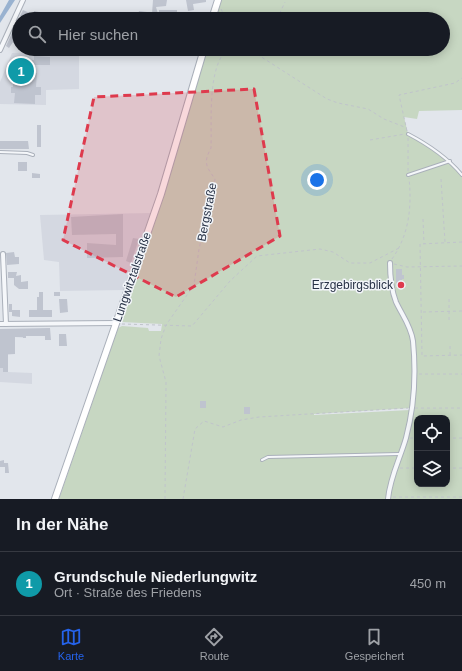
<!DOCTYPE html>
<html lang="de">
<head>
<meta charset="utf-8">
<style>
  :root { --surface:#171b24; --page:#20242c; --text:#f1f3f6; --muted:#9ea1a6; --line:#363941; --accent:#2563eb }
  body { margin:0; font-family:Arial,sans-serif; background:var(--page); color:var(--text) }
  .controls { position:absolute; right:12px; bottom:12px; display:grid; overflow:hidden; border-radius:8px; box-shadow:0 2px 10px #0003 }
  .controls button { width:36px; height:36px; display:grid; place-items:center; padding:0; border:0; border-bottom:1px solid var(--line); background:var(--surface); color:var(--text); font:20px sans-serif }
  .you { position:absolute; left:317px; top:180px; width:14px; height:14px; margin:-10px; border:3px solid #fff; border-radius:50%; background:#1a73e8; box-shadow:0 0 0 6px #1a73e833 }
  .badge { display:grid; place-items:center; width:26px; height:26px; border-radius:50%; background:var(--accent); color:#fff; font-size:13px; font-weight:700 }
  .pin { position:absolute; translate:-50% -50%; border:2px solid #fff; box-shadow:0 1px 4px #0006 }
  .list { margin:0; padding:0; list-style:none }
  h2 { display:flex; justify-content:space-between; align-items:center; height:52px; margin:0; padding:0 16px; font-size:17px }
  h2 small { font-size:13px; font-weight:400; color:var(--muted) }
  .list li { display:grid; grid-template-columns:26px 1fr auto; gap:12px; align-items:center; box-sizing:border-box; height:64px; padding:0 16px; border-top:1px solid var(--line) }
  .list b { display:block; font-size:15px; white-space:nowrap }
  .list p { margin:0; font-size:13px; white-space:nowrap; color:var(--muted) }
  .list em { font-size:13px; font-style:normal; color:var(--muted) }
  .icon { flex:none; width:22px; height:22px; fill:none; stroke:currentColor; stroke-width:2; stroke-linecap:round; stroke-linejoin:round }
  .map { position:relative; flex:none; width:462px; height:499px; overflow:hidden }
  .search { position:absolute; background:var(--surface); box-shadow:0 2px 10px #0003; left:12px; right:12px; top:12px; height:44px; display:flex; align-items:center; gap:10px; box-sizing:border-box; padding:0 14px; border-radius:22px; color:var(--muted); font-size:15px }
  .sheet { height:116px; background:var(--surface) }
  nav { display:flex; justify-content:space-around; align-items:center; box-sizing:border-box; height:56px; border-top:1px solid var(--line); background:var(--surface); font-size:11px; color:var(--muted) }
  nav a { display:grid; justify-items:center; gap:2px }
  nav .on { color:var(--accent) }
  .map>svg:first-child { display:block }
  .built { fill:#d4d8e1 }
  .green { fill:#c7d7c2; fill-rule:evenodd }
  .water { fill:#99b2d0 }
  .building { fill:#bfc4cf }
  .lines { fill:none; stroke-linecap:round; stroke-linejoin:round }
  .service-casing { stroke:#aab0ba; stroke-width:4 }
  .minor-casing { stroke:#aab0ba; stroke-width:6 }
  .secondary-casing { stroke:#aab0ba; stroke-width:8 }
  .path { stroke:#c0c4cb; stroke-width:1; stroke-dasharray:3 3; stroke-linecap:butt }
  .service { stroke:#f5f7fa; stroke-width:2 }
  .minor { stroke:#f5f7fa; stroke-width:4 }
  .secondary { stroke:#fff; stroke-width:6 }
  .marked { fill:#de3a4d; fill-opacity:0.2; stroke:#de3a4d; stroke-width:3; stroke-dasharray:8 5; stroke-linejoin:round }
  .poi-dot { fill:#de3a4d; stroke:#f2f5f9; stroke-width:1.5 }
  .labels { text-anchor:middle; stroke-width:3; stroke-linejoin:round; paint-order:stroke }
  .street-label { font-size:12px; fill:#283246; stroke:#f2f5f9 }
  .poi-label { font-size:12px; fill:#283246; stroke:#f2f5f9; text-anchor:end }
</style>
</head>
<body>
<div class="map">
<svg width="462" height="499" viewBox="0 0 462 499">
  <rect width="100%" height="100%" fill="#e2e6ec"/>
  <g class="built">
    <polygon points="79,50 79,89 46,90 46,105 0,104 0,82 12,53"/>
    <polygon points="152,213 124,290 60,291 59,262 44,260 40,215"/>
    <polygon points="0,329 26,329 26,338 15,337 15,354 8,355 8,372 32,373 32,384 0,382"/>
  </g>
  <path class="green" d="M221 0H462V110L419 111 417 119 404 117 408 134C429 145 447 157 462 175V499H59L118 328 122 326 148 328 149 331H161L162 324 121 322 120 320 164 195 207 49H443V19H216ZM410 408V410L314 415V414ZM417 418H447V484H417Z"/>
  <polygon class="water" points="9,0 15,0 0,23 0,16"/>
  <g class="building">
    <polygon points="153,0 167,0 166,6 156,7 158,14 152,14"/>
    <polygon points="186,0 206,0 206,2 193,4 194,10 188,11"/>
    <polygon points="23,10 34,15 34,11 39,12 38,17 42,19 27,19 20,16"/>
    <polygon points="159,10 177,10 177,17 171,17 171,14 159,13"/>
    <polygon points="139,11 147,12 147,19 137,19"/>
    <polygon points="12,33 17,36 9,48 6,46"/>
    <polygon points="34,56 50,57 50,65 30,65 30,73 37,73 36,87 41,87 41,95 35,95 35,104 14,103 15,93 11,93 11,87 13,87 13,74 15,75 16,59 34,60"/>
    <rect x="37" y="125" width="4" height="22"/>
    <polygon points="0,141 28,141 29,149 0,149"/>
    <rect x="18" y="162" width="9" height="9"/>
    <polygon points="32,173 40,174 40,178 32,178"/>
    <polygon points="123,214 123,257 87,258 87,243 116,245 116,234 72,235 71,217"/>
    <polygon points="133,238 139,239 131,263 126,261"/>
    <polygon points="14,252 15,257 19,257 19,264 7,265 6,253"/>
    <polygon points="396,269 402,269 402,275 404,275 404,279 402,279 402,286 396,286"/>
    <polygon points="8,272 17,272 16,276 21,275 21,282 28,281 28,289 19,289 14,285 14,278 8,278"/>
    <polygon points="39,292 43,292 43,310 52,310 52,317 29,317 29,310 37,310 37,297 39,297"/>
    <rect x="54" y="292" width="6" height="4"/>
    <polygon points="59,299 67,299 68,312 60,313"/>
    <polygon points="9,304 12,304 12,310 20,310 20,317 12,316 12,312 9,312"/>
    <polygon points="50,328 51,340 45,340 45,336 26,336 26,338 23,338 23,337 15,337 15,354 8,354 8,372 3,372 3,368 0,368 0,329"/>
    <polygon points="59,334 66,334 67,346 59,346"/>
    <rect x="200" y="401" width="6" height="7"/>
    <rect x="244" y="407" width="6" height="7"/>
    <polygon points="4,460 4,463 8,463 9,473 5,473 5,467 0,467 0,461"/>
  </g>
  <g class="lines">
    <g class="service-casing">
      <g id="service">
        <path d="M408 134C429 145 447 157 462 175"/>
        <polyline points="0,152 27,153 33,155"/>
        <polyline points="408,175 450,161"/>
        <polyline points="262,460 268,457 399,454"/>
      </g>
    </g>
    <g class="minor-casing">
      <g id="minor">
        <polyline points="13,23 19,23"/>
        <polyline points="0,50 23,0"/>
        <polyline points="3,254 6,324"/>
        <polyline points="0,324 116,323"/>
        <path d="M388 499C390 477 400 459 406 438 414 408 416 372 413 341 411 326 402 315 396 302 391 289 390 277 390 263"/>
      </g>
    </g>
    <g class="secondary-casing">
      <g id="secondary">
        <polyline points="212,19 218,0"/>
        <polyline points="55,499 161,194 204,49"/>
      </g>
    </g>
    <g class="path">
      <polyline points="221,9 226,19"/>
      <polyline points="277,19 285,2"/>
      <polyline points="248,49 252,51 254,49"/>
      <polyline points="252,51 327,99 338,103 368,109 384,119 407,128"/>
      <polyline points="407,131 399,95 455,83 462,78"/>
      <polyline points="408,138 408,171"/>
      <polyline points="370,140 405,134"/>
      <polyline points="441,179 445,242"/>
      <polyline points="423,219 424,244"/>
      <polyline points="462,242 420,244 422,356 462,355"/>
      <path d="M392 259C409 235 412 207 409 178"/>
      <polyline points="394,264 407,267 462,266"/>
      <polyline points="449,299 449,323"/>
      <polyline points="423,312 462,311"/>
      <polyline points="122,324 192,326 230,281 257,256 320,249 333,252 350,263 370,263 401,247"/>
      <polyline points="450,355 450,345"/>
      <polyline points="419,374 462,374"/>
      <polyline points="415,408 462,408"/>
      <polyline points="410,438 417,438"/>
      <polyline points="447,438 462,438"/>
      <polyline points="400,468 417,468"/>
      <polyline points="447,468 462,468"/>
      <polyline points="393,497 462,497"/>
      <path d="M165 499 166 382 159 356 161 339 166 325 194 285 199 249 215 179C206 166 203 163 211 148 212 121 207 69 227 49"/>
      <polyline points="183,499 195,429 204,421 223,427 241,420 259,417 408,408"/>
    </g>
    <use href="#service" class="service"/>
    <use href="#minor" class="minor"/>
    <use href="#secondary" class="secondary"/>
  </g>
  <path class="marked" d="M254 89 280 236 176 297 63 240 94 97Z"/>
  <circle class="poi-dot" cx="401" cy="285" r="4"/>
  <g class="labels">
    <g class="street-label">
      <text transform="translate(207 212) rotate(-79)" y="4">Bergstraße</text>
      <text transform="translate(132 277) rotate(-71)" y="4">Lungwitztalstraße</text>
    </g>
    <g class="poi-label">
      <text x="393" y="289">Erzgebirgsblick</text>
    </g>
  </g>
</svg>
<div class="controls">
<button><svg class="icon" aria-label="locate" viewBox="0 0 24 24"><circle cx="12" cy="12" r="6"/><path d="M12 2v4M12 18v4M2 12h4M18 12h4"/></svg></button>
<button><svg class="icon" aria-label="layers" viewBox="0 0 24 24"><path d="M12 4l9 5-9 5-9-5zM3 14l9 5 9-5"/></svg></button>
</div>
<div class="you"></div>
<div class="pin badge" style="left:21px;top:71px;background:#0f9aa8">1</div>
<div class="search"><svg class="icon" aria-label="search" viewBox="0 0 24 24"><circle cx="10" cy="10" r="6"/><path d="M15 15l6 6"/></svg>Hier suchen</div>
</div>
<section class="sheet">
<h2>In der Nähe<small></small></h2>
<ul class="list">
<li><span class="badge" style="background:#0f9aa8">1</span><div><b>Grundschule Niederlungwitz</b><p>Ort · Straße des Friedens</p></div><em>450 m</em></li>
</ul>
</section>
<nav>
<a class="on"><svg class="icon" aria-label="map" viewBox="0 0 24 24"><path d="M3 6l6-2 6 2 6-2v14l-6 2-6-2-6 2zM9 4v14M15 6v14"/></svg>Karte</a>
<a><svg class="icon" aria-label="directions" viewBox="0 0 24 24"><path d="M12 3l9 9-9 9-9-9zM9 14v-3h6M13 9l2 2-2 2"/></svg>Route</a>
<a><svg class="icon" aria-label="saved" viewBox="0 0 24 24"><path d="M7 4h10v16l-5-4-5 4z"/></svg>Gespeichert</a>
</nav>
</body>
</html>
